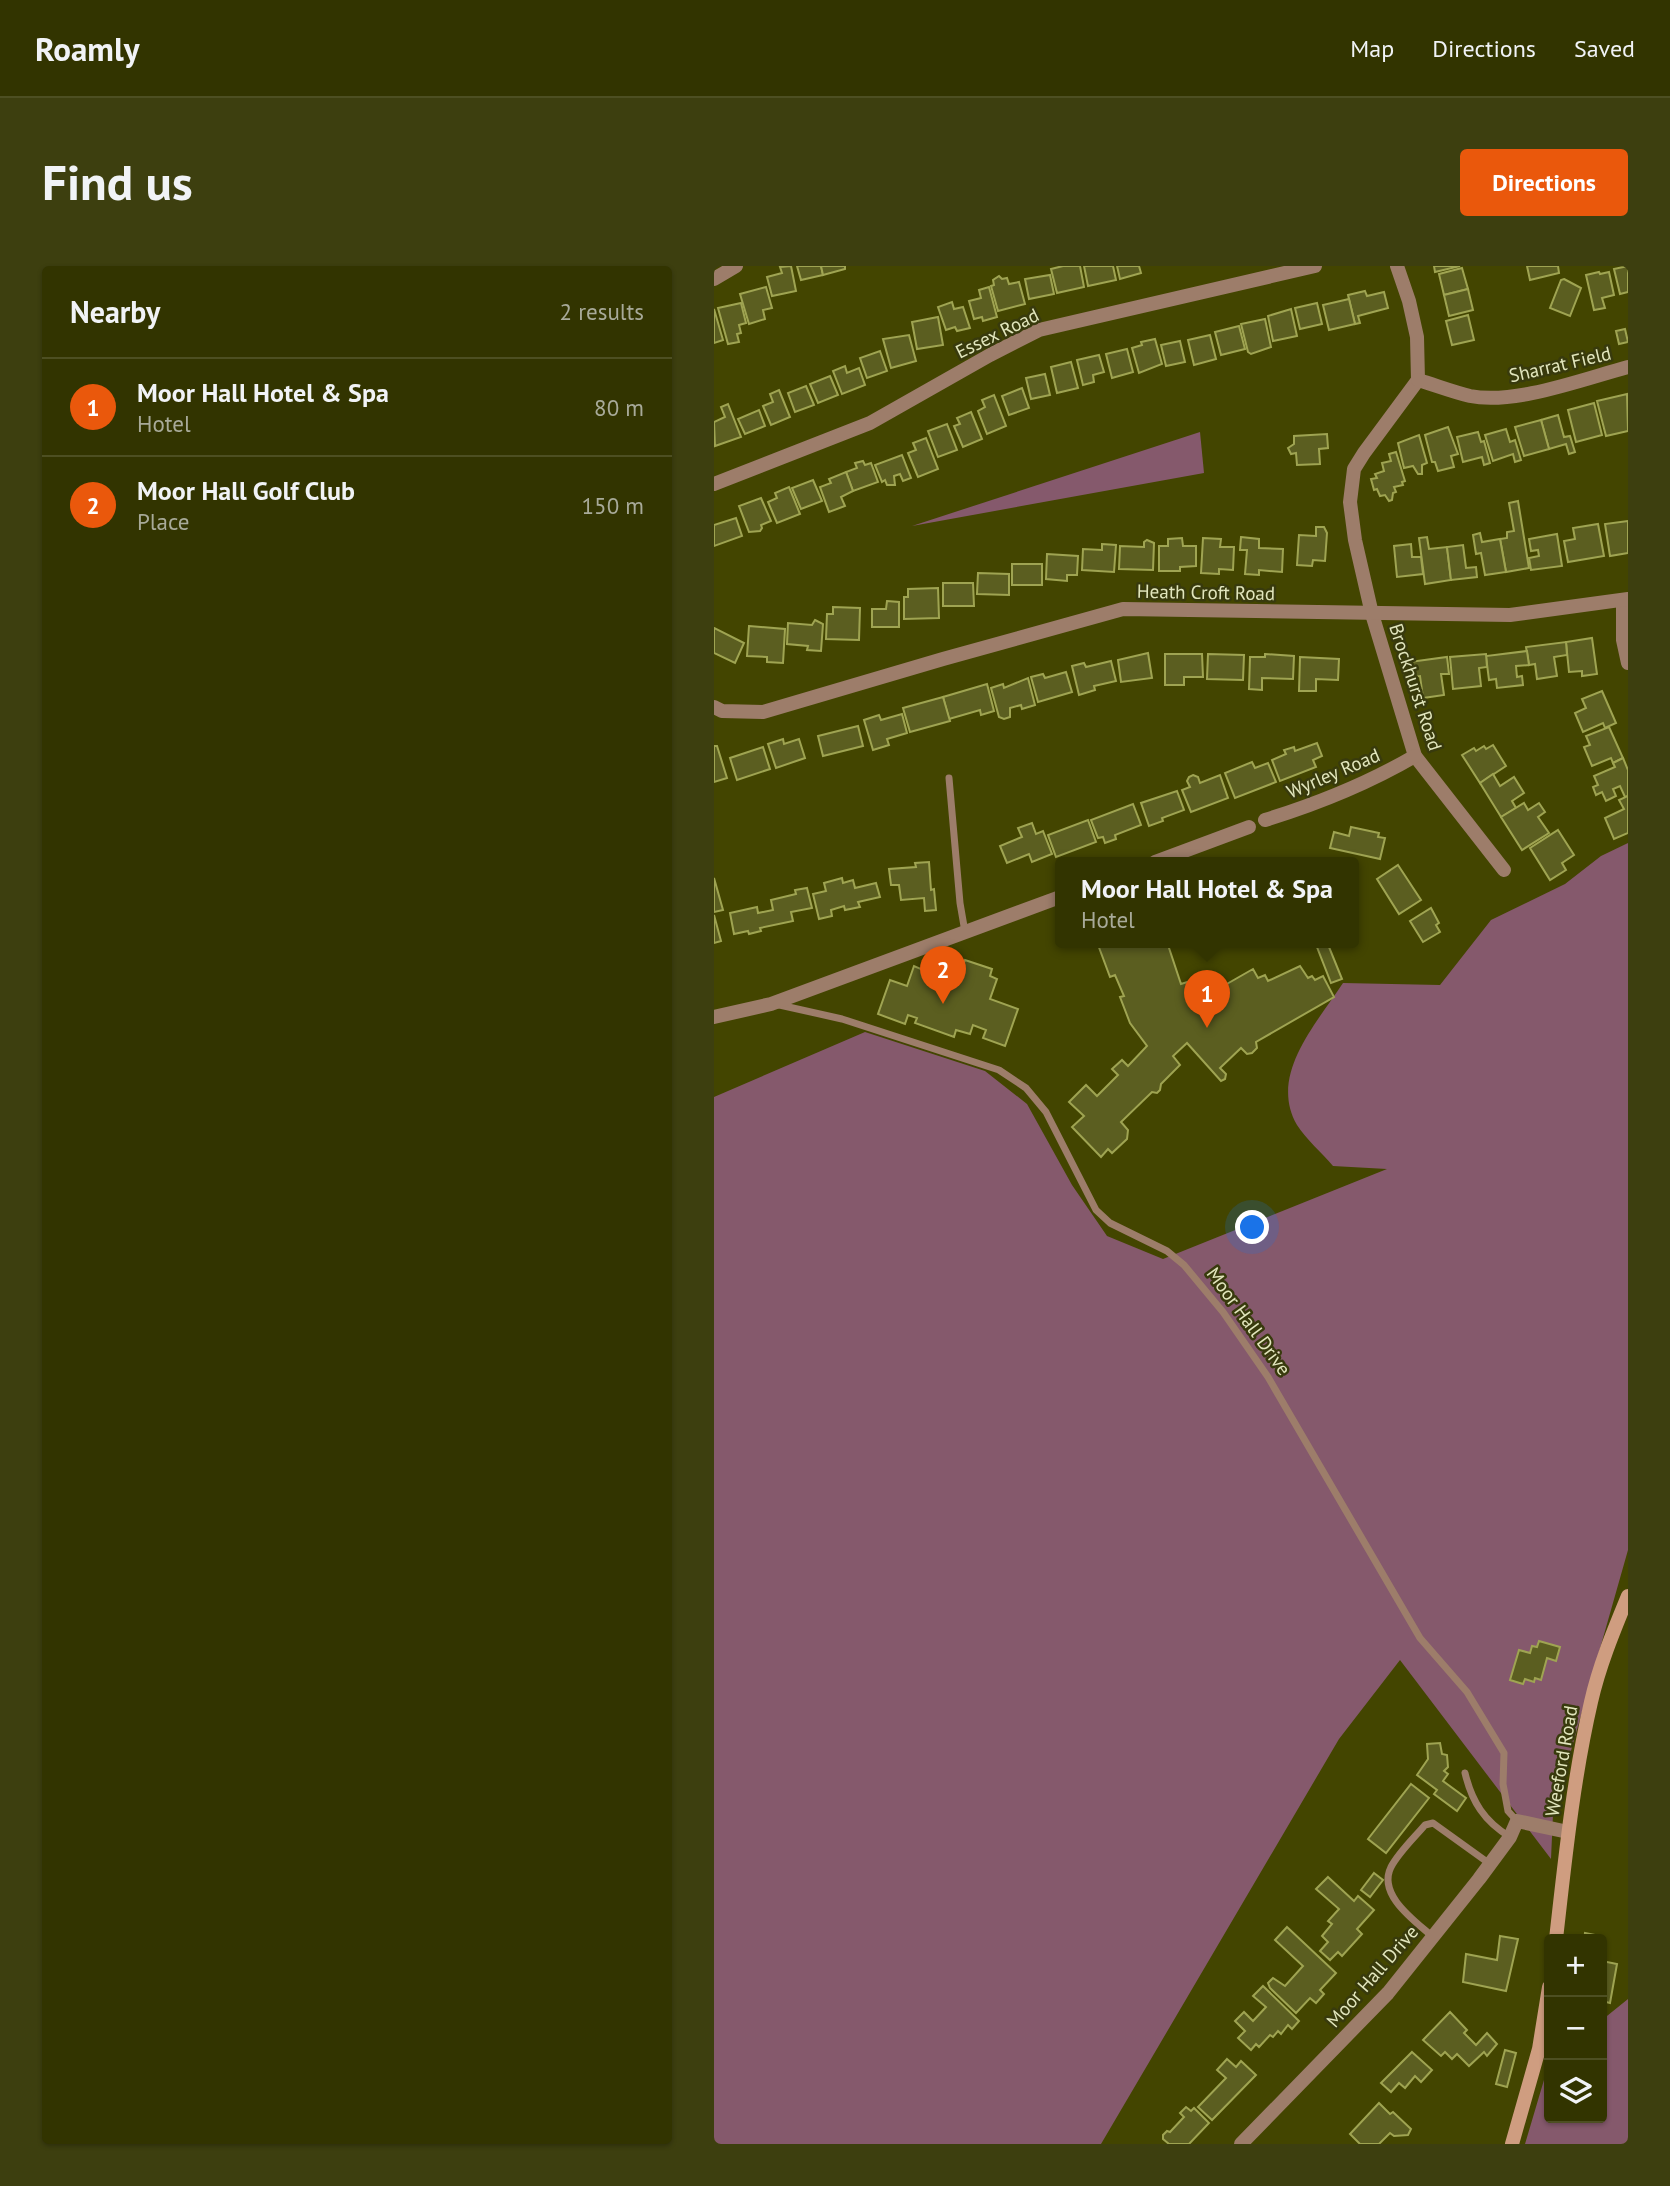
<!DOCTYPE html>
<html lang="en">
<head>
<meta charset="utf-8">
<style>
  :root { --surface:#323400; --page:#3d3f0f; --text:#f1f3f6; --muted:#a8aa99; --line:#4d4f22; --accent:#ea580c }
  body { margin:0; font-family:"PT Sans",sans-serif; background:var(--page); color:var(--text) }
  .controls { position:absolute; right:21px; bottom:21px; display:grid; overflow:hidden; border-radius:7px; box-shadow:0 2px 5px #0004 }
  .controls button { width:63px; height:63px; display:grid; place-items:center; padding:0; border:0; border-bottom:2px solid var(--line); background:var(--surface); color:var(--text); font:35px sans-serif }
  .you { position:absolute; left:539px; top:962px; width:24px; height:24px; margin:-18px; border:5px solid #fff; border-radius:50%; background:#1a73e8; box-shadow:0 0 0 10px #1a73e833 }
  .badge { display:grid; place-items:center; width:46px; height:46px; border-radius:50%; background:var(--accent); color:#fff; font-size:23px; font-weight:700 }
  .pin { position:absolute; translate:-50% -58px; filter:drop-shadow(0 2px 4px #0008) }
  .pin::after { content:''; position:absolute; top:37px; width:24px; height:21px; background:inherit; clip-path:polygon(0 0,100% 0,50% 100%) }
  .popup { position:absolute; left:341px; top:591px; width:304px; height:91px; box-sizing:border-box; display:grid; place-content:center; border-radius:7px; background:var(--surface); filter:drop-shadow(0 2px 5px #0005); font-size:23px; white-space:nowrap; color:var(--muted) }
  .popup b { font-size:26px; color:var(--text) }
  .popup::after { content:''; position:absolute; left:50%; top:100%; margin-left:-14px; border:14px solid transparent; border-top-color:var(--surface) }
  .list { margin:0; padding:0; list-style:none }
  h2 { display:flex; justify-content:space-between; align-items:center; height:91px; margin:0; padding:0 28px; font-size:30px }
  h2 small { font-size:23px; font-weight:400; color:var(--muted) }
  .list li { display:grid; grid-template-columns:46px 1fr auto; gap:21px; align-items:center; box-sizing:border-box; height:98px; padding:0 28px; border-top:2px solid var(--line) }
  .list b { display:block; font-size:26px; white-space:nowrap }
  .list p { margin:0; font-size:23px; white-space:nowrap; color:var(--muted) }
  .list em { font-size:23px; font-style:normal; color:var(--muted) }
  .icon { flex:none; width:38px; height:38px; fill:none; stroke:currentColor; stroke-width:2; stroke-linecap:round; stroke-linejoin:round }
  .map { position:relative; flex:none; width:914px; height:1878px; overflow:hidden; border-radius:7px }
  header { display:flex; align-items:center; gap:42px; box-sizing:border-box; height:98px; padding:0 35px; background:var(--surface); border-bottom:2px solid var(--line) }
  header strong { font-size:33px }
  nav { display:flex; gap:38px; margin-inline-start:auto; font-size:24px }
  .intro { display:flex; align-items:center; justify-content:space-between; box-sizing:border-box; height:168px; padding:0 42px }
  h1 { margin:0; font-size:49px }
  .button { padding:18px 32px; border-radius:7px; background:var(--accent); color:#fff; font-size:24px; font-weight:700 }
  main { display:flex; gap:42px; padding:0 42px }
  aside { flex:1; background:var(--surface); border-radius:7px; box-shadow:0 2px 5px #0004 }
  .map>svg:first-child { display:block }
  .green { fill:#85596c }
  .building { fill:#5b5e20; stroke:#9fa452; stroke-width:2 }
  .lines { fill:none; stroke-linecap:round; stroke-linejoin:round }
  .lane { stroke:#9d7d6a; stroke-width:7 }
  .street { stroke:#9d7d6a; stroke-width:14 }
  .secondary { stroke:#cf9d80; stroke-width:14 }
  .labels { text-anchor:middle; stroke-width:5; stroke-linejoin:round; paint-order:stroke }
  .street-label { font-size:19px; fill:#e2e6bd; stroke:#383a0d }
</style>
</head>
<body>
<header>
<strong>Roamly</strong>
<nav><a>Map</a><a>Directions</a><a>Saved</a></nav>
</header>
<div class="intro"><h1>Find us</h1><a class="button">Directions</a></div>
<main>
<aside>
<h2>Nearby<small>2 results</small></h2>
<ul class="list">
<li><span class="badge">1</span><div><b>Moor Hall Hotel &amp; Spa</b><p>Hotel</p></div><em>80 m</em></li>
<li><span class="badge">2</span><div><b>Moor Hall Golf Club</b><p>Place</p></div><em>150 m</em></li>
</ul>
</aside>
<div class="map">
<svg width="914" height="1878" viewBox="0 0 914 1878">
  <rect width="100%" height="100%" fill="#434500"/>
  <g class="green">
    <polygon points="486,166 490,207 198,260"/>
    <path d="M914 577V1284L839 1548 837 1593 686 1394 625 1473 387 1878H0V831L151 766 271 805 313 838 358 919 393 970 449 993 673 903 619 900C608 887 592 873 583 859 554 809 603 757 629 717L726 719 777 654 851 618 887 590Z"/>
    <polygon points="914,1733 914,1878 811,1878 835,1797 835,1852 888,1852 888,1754"/>
  </g>
  <g class="building">
    <polygon points="77,0 82,25 58,30 53,11 68,7 66,1"/>
    <polygon points="83,0 107,0 109,9 87,14"/>
    <polygon points="107,0 131,0 131,3 109,9"/>
    <polygon points="349,0 366,0 370,21 343,27 337,3"/>
    <polygon points="370,0 399,0 402,14 374,20"/>
    <polygon points="403,0 425,0 427,7 406,13"/>
    <polygon points="720,0 746,0 721,6"/>
    <polygon points="813,0 844,0 845,7 816,14"/>
    <polygon points="914,0 914,26 906,28 900,3"/>
    <polygon points="748,2 754,23 730,29 725,8"/>
    <polygon points="885,6 886,8 895,6 900,29 888,32 891,42 880,44 872,9"/>
    <polygon points="336,9 340,28 315,33 311,13"/>
    <polygon points="285,10 288,13 293,12 295,18 305,16 311,38 284,45 277,20 280,19 279,14"/>
    <polygon points="850,13 867,22 856,50 836,42 847,14"/>
    <polygon points="52,21 58,42 49,44 51,53 35,58 26,28"/>
    <polygon points="275,21 283,51 269,55 268,51 260,53 255,35 267,32 265,24"/>
    <polygon points="754,23 759,44 735,50 730,29"/>
    <polygon points="651,25 653,30 670,26 674,42 644,50 646,57 641,58 634,29"/>
    <polygon points="635,33 641,58 615,64 609,39"/>
    <polygon points="238,36 240,43 249,41 256,62 243,65 241,61 232,64 224,41"/>
    <polygon points="27,37 32,57 25,59 27,67 23,68 25,76 14,78 4,42"/>
    <polygon points="603,37 608,58 586,63 581,42"/>
    <polygon points="0,43 9,74 0,77"/>
    <polygon points="577,43 583,70 559,75 554,50"/>
    <polygon points="754,49 760,74 738,79 732,55"/>
    <polygon points="224,51 229,79 203,83 198,56"/>
    <polygon points="551,53 557,81 537,88 534,86 527,58"/>
    <polygon points="525,60 531,83 507,89 501,66"/>
    <polygon points="911,63 914,76 905,78 902,65"/>
    <polygon points="195,69 202,95 177,102 169,73"/>
    <polygon points="496,69 502,93 480,99 474,74"/>
    <polygon points="441,73 448,98 425,107 418,82 428,79 427,76"/>
    <polygon points="466,75 471,96 452,100 447,79"/>
    <polygon points="413,83 419,106 398,112 392,88"/>
    <polygon points="166,85 173,105 153,112 146,92"/>
    <polygon points="385,89 390,106 379,109 380,116 369,119 363,94"/>
    <polygon points="357,96 364,122 343,127 337,101"/>
    <polygon points="131,100 133,107 145,102 151,119 128,128 119,105"/>
    <polygon points="331,108 336,129 317,133 312,112"/>
    <polygon points="116,110 124,129 104,137 96,118"/>
    <polygon points="92,120 100,139 81,146 74,127"/>
    <polygon points="308,122 315,142 295,149 288,130"/>
    <polygon points="65,124 76,151 57,159 49,140 59,136 56,128"/>
    <polygon points="913,128 914,165 892,170 883,135"/>
    <polygon points="280,129 292,160 273,168 264,145 271,141 268,134"/>
    <polygon points="880,137 888,169 862,176 854,144"/>
    <polygon points="14,138 27,171 1,180 0,156 11,151 7,141"/>
    <polygon points="45,144 51,160 31,168 24,153"/>
    <polygon points="257,146 268,173 249,181 240,160 246,158 243,152"/>
    <polygon points="844,149 850,171 856,170 861,186 855,188 852,178 835,183 827,154"/>
    <polygon points="827,154 835,183 810,190 801,161"/>
    <polygon points="233,158 243,184 224,191 214,165"/>
    <polygon points="734,161 744,188 737,190 740,201 724,205 721,196 718,196 711,169"/>
    <polygon points="792,163 796,176 801,174 807,194 801,196 799,188 779,195 771,169"/>
    <polygon points="764,166 767,176 770,175 776,197 770,199 768,191 749,196 743,171"/>
    <polygon points="613,168 614,182 605,183 606,198 583,199 582,187 577,188 574,182 580,178 580,170"/>
    <polygon points="705,169 713,197 708,199 708,208 704,208 699,200 690,202 684,177"/>
    <polygon points="212,172 224,203 204,211 194,187 202,184 199,177"/>
    <polygon points="682,186 691,215 688,216 689,219 680,221 682,226 679,227 678,234 675,235 671,229 666,230 663,223 660,224 657,213 663,212 661,208 670,205 668,197 677,195 675,188"/>
    <polygon points="188,189 197,212 189,215 186,208 180,210 181,219 173,219 171,214 168,216 161,199"/>
    <polygon points="149,195 151,199 157,197 164,216 139,225 132,206 143,202 141,197"/>
    <polygon points="132,206 139,225 127,231 131,240 115,246 106,221 117,217 115,213"/>
    <polygon points="99,214 108,235 87,243 78,222"/>
    <polygon points="75,221 86,248 63,257 54,236 63,232 61,227"/>
    <polygon points="47,232 57,255 47,259 48,262 46,265 35,266 25,240"/>
    <polygon points="804,235 815,302 792,306 786,273 793,272 793,266 800,265 795,237"/>
    <polygon points="22,252 28,270 0,280 0,259"/>
    <polygon points="914,255 914,287 896,290 891,258"/>
    <polygon points="884,258 890,290 854,296 850,275 861,273 859,262"/>
    <polygon points="602,261 610,261 613,267 611,295 599,294 598,300 583,299 585,269 602,270"/>
    <polygon points="766,267 768,276 786,273 792,306 771,309 767,287 762,288 759,269"/>
    <polygon points="843,268 848,300 817,304 815,292 825,290 824,284 817,285 815,273"/>
    <polygon points="527,271 545,273 545,282 569,283 568,306 545,304 545,309 531,308 533,284 526,284"/>
    <polygon points="713,271 715,283 733,281 737,314 711,318 705,272"/>
    <polygon points="468,272 469,280 482,280 482,300 466,301 466,305 445,305 445,280 454,280 454,273"/>
    <polygon points="489,272 507,273 506,281 520,281 519,304 505,303 505,308 487,307"/>
    <polygon points="433,274 440,277 439,304 405,303 406,280 430,281 430,276"/>
    <polygon points="388,278 402,279 400,306 368,304 369,283 388,284"/>
    <polygon points="697,278 698,291 707,291 709,308 683,311 680,280"/>
    <polygon points="749,279 752,302 762,301 763,311 737,314 733,281"/>
    <polygon points="333,288 364,290 363,309 353,309 353,315 332,313"/>
    <rect x="298" y="298" width="30" height="21"/>
    <polygon points="264,307 295,308 295,329 263,328"/>
    <polygon points="229,317 259,317 260,340 229,340"/>
    <polygon points="224,322 225,352 190,353 190,331 194,331 194,323"/>
    <polygon points="173,335 185,336 185,361 158,361 158,343 172,343"/>
    <polygon points="119,341 146,342 145,374 112,373 113,348 119,348"/>
    <polygon points="101,354 109,358 107,385 93,384 94,380 73,378 74,357 98,359"/>
    <polygon points="35,360 71,363 69,397 53,396 53,391 33,390"/>
    <polygon points="0,362 30,377 21,397 0,387"/>
    <polygon points="878,372 883,408 868,410 868,405 855,406 852,376"/>
    <polygon points="852,376 853,389 840,391 843,410 823,413 821,398 815,399 812,381"/>
    <polygon points="813,385 815,399 802,400 803,411 808,410 809,419 783,422 782,413 775,414 772,390"/>
    <polygon points="434,387 438,412 407,416 404,394"/>
    <polygon points="451,388 488,388 489,411 470,411 470,419 451,419"/>
    <polygon points="494,388 530,389 529,414 493,413"/>
    <polygon points="551,388 580,390 579,413 548,412 548,424 535,423 536,391 551,391"/>
    <polygon points="772,388 773,401 765,402 767,420 739,423 736,391"/>
    <polygon points="586,391 625,393 624,414 602,413 602,425 585,425"/>
    <polygon points="733,391 735,408 727,408 730,429 709,432 706,410 691,412 688,397"/>
    <polygon points="397,395 402,415 380,420 381,424 365,429 358,400 370,397 372,401"/>
    <polygon points="352,406 358,426 324,436 317,411 329,408 331,412"/>
    <polygon points="314,412 321,439 308,443 307,439 296,442 296,451 290,453 285,451 277,422 289,418 290,422"/>
    <polygon points="273,418 280,445 267,449 266,444 235,453 229,431"/>
    <polygon points="888,425 902,457 891,462 889,457 869,466 861,447 872,442 868,433"/>
    <polygon points="229,431 236,455 196,466 189,442"/>
    <polygon points="188,448 193,467 173,473 175,479 159,484 150,454 165,449 167,454"/>
    <polygon points="144,460 149,480 109,490 104,470"/>
    <polygon points="895,461 909,492 899,497 897,492 878,500 870,481 876,479 872,470"/>
    <polygon points="69,473 70,478 85,473 91,492 62,502 54,478"/>
    <polygon points="603,477 608,490 599,494 602,501 566,515 558,494 572,488 570,484 580,481 581,485"/>
    <polygon points="779,479 792,500 766,517 748,489 760,482 762,485 770,480 772,483"/>
    <polygon points="0,480 3,480 13,512 0,516"/>
    <polygon points="49,481 56,503 23,514 16,492"/>
    <polygon points="909,492 914,504 914,530 911,531 906,520 899,523 902,530 892,535 888,526 882,529 879,521 884,519 880,510 901,501 899,497"/>
    <polygon points="538,496 541,502 554,497 562,516 521,532 511,507"/>
    <polygon points="779,508 786,520 800,511 810,527 798,535 802,542 787,551 766,517"/>
    <polygon points="479,509 484,511 486,517 506,509 514,532 477,546 468,524 476,521 473,515 475,511"/>
    <polygon points="463,525 470,544 448,552 449,555 435,560 427,537"/>
    <polygon points="914,530 914,567 900,573 891,552 910,543 905,534"/>
    <polygon points="810,537 814,544 825,537 831,546 824,551 835,567 808,584 787,551"/>
    <polygon points="419,538 427,559 401,569 402,573 391,577 389,571 384,572 377,554"/>
    <polygon points="374,554 382,576 342,591 334,569"/>
    <polygon points="318,557 322,568 329,565 338,588 318,596 315,588 293,597 286,580 308,571 304,562"/>
    <polygon points="637,561 665,567 664,571 671,572 666,593 616,582 620,566 635,570"/>
    <polygon points="844,564 860,589 848,597 852,604 836,614 816,582"/>
    <polygon points="215,596 217,624 220,623 222,644 211,645 210,632 187,634 185,619 177,619 175,603 202,601 201,597"/>
    <polygon points="684,599 707,634 685,648 663,613"/>
    <polygon points="0,612 9,644 0,646"/>
    <polygon points="128,612 129,617 139,614 141,622 162,617 166,631 144,636 146,641 131,644 130,640 117,644 118,650 105,653 99,628 112,625 110,617"/>
    <polygon points="93,622 98,642 77,646 79,655 46,662 47,665 35,668 34,665 20,668 16,647 43,641 44,647 59,644 57,634 82,628 81,624"/>
    <polygon points="717,642 725,657 722,659 726,666 709,676 696,655"/>
    <polygon points="0,649 7,675 0,677"/>
    <polygon points="383,676 453,676 467,718 493,710 504,723 539,703 544,712 551,709 554,715 586,700 594,712 598,710 601,714 609,710 620,731 542,776 543,782 538,787 533,788 527,782 506,802 512,808 511,813 507,815 473,777 459,790 466,799 447,818 446,824 443,827 438,826 407,856 414,864 413,873 398,887 394,883 387,891 358,861 370,850 355,836 372,819 383,830 404,809 398,803 408,794 414,800 433,780 416,757 406,731 410,730 401,709 396,711"/>
    <polygon points="601,676 613,676 628,713 617,717"/>
    <polygon points="224,694 248,702 251,694 278,703 276,710 283,713 276,733 304,743 291,780 269,772 272,764 259,759 256,768 242,764 240,771 201,757 203,752 194,749 191,758 164,748 176,714 193,720 200,700 209,704 211,698 221,701"/>
    <polygon points="825,1375 846,1381 842,1395 833,1392 827,1414 821,1412 820,1416 811,1413 809,1418 796,1414 805,1384 816,1387 818,1380 823,1381"/>
    <polygon points="726,1477 728,1488 733,1489 734,1501 730,1505 734,1508 729,1515 752,1532 743,1545 720,1528 723,1524 703,1509 714,1493 713,1478"/>
    <polygon points="697,1518 715,1532 672,1587 654,1573"/>
    <polygon points="660,1607 669,1614 656,1631 647,1624"/>
    <polygon points="614,1611 640,1635 644,1630 660,1644 643,1663 648,1668 628,1690 624,1686 616,1694 606,1685 614,1676 608,1670 618,1658 614,1655 625,1643 602,1623"/>
    <polygon points="573,1661 622,1707 606,1724 610,1728 602,1737 596,1732 582,1747 556,1722 554,1717 559,1712 571,1720 589,1700 561,1674"/>
    <polygon points="871,1667 886,1670 885,1673 870,1673"/>
    <polygon points="786,1670 804,1673 792,1725 749,1716 752,1688 783,1694"/>
    <polygon points="888,1695 903,1698 896,1737 888,1735"/>
    <polygon points="549,1720 585,1755 578,1763 574,1759 567,1768 564,1765 559,1771 556,1769 545,1781 542,1778 537,1784 524,1772 531,1765 521,1755 530,1746 539,1755 552,1741 539,1730"/>
    <polygon points="736,1746 753,1764 750,1767 762,1779 773,1767 783,1778 773,1790 770,1786 755,1800 743,1788 738,1793 731,1786 727,1790 709,1774"/>
    <polygon points="791,1784 802,1787 793,1821 782,1818"/>
    <polygon points="698,1786 718,1804 707,1816 701,1810 691,1822 685,1817 677,1826 667,1817"/>
    <polygon points="513,1793 522,1801 527,1795 542,1809 498,1854 484,1841 512,1812 503,1804"/>
    <polygon points="665,1837 676,1848 679,1846 697,1863 694,1869 680,1870 676,1867 665,1878 646,1878 636,1868"/>
    <polygon points="472,1841 477,1845 480,1842 495,1857 475,1878 455,1878 449,1873 449,1869 453,1865 456,1866 470,1851 466,1847"/>
  </g>
  <g class="lines">
    <g class="lane">
      <polyline points="235,512 246,637 251,666"/>
      <polyline points="61,738 128,753 285,804 312,822 332,846 382,944 396,957 453,985 470,999 509,1046 554,1111 706,1372 753,1426 790,1487 789,1518 794,1545 803,1555"/>
      <path d="M751 1507C758 1536 770 1555 796 1571"/>
      <path d="M719 1671C701 1655 663 1629 677 1601 685 1586 700 1572 711 1559L719 1557 776 1598"/>
    </g>
    <g class="street">
      <polyline points="683,0 695,35 703,71 704,114 650,187 640,203 636,236 641,274 658,348 701,490 790,604"/>
      <polyline points="0,13 22,0"/>
      <path d="M704 114C721 119 739 126 756 130 801 139 869 113 914 101"/>
      <polyline points="0,218 156,157 276,89 325,64 601,0"/>
      <polyline points="909,334 909,374 914,397"/>
      <polyline points="0,441 8,445 49,446 229,393 409,343 796,349 914,333"/>
      <path d="M551 554C603 538 653 518 701 490"/>
      <polyline points="441,596 535,561"/>
      <polyline points="0,751 57,738 346,631"/>
      <polyline points="527,1878 674,1727 765,1613 796,1571 803,1555 854,1566"/>
    </g>
    <g class="secondary">
      <path d="M842 1673C851 1594 859 1514 877 1436 885 1400 900 1364 914 1330"/>
      <polyline points="798,1878 825,1783 835,1721"/>
    </g>
  </g>
  <g class="labels">
    <g class="street-label">
      <text transform="translate(283 67) rotate(-26)" y="7">Essex Road</text>
      <text transform="translate(846 98) rotate(-13)" y="7">Sharrat Field</text>
      <text transform="translate(492 326) rotate(1)" y="7">Heath Croft Road</text>
      <text transform="translate(702 421) rotate(72)" y="7">Brockhurst Road</text>
      <text transform="translate(619 507) rotate(-23)" y="7">Wyrley Road</text>
      <text transform="translate(535 1055) rotate(54)" y="7">Moor Hall Drive</text>
      <text transform="translate(847 1495) rotate(-80)" y="7">Weeford Road</text>
      <text transform="translate(658 1710) rotate(-49)" y="7">Moor Hall Drive</text>
    </g>
  </g>
</svg>
<div class="controls">
<button>+</button>
<button>−</button>
<button><svg class="icon" aria-label="layers" viewBox="0 0 24 24"><path d="M12 4l9 5-9 5-9-5zM3 14l9 5 9-5"/></svg></button>
</div>
<div class="you"></div>
<div class="pin badge" style="left:493px;top:762px">1</div>
<div class="popup"><b>Moor Hall Hotel &amp; Spa</b>Hotel</div>
<div class="pin badge" style="left:229px;top:738px">2</div>
</div>
</main>
</body>
</html>
